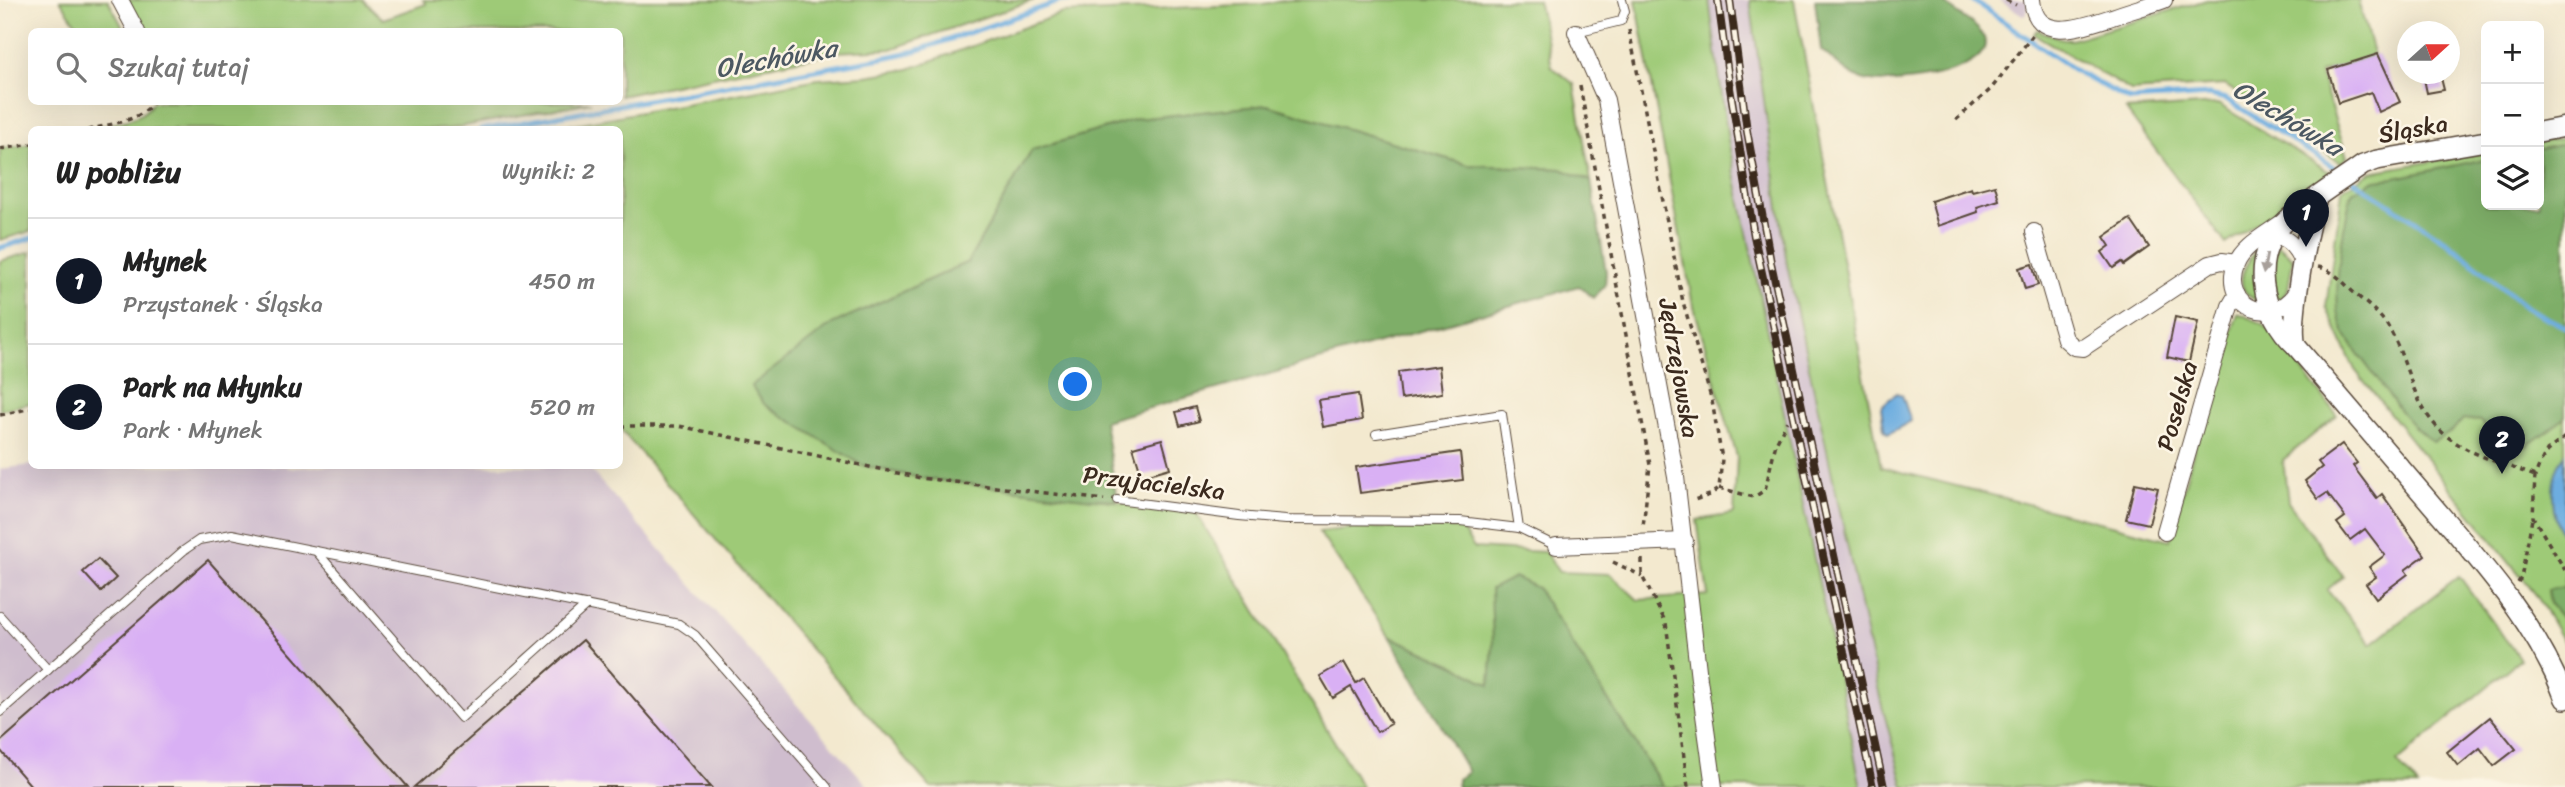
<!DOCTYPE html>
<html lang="pl">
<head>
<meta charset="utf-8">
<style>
  :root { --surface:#fff; --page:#f6f6f6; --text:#222; --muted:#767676; --line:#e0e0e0; --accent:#111827 }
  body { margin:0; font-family:Sriracha,sans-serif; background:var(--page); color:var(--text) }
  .controls { position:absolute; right:21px; top:21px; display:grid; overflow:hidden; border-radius:10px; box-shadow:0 7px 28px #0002 }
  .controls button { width:63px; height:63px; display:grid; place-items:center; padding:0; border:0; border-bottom:2px solid var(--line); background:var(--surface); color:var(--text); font:35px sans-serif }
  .compass { position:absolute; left:2397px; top:21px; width:63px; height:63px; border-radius:50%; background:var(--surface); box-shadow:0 7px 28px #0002; rotate:69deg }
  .you { position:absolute; left:1076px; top:385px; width:24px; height:24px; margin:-18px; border:5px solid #fff; border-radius:50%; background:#1a73e8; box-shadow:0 0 0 10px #1a73e833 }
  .badge { display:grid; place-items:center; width:46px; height:46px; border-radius:50%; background:var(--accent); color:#fff; font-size:23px; font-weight:700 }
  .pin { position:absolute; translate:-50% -58px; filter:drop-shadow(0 2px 4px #0008) }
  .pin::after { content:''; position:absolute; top:37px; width:24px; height:21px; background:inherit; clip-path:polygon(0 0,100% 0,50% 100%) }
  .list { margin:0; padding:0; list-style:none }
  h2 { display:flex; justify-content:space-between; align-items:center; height:91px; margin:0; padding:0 28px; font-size:30px }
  h2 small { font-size:23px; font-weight:400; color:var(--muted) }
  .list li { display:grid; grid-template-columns:46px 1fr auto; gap:21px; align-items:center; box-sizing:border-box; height:126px; padding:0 28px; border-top:2px solid var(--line) }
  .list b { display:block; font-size:26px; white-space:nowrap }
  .list p { margin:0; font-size:23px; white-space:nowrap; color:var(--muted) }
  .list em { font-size:23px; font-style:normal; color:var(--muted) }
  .icon { flex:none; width:38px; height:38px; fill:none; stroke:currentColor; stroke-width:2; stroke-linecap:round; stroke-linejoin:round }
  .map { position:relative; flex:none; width:2565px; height:787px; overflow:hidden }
  .search { position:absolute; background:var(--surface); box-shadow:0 7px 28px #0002; left:28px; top:28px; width:595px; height:77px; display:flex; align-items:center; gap:18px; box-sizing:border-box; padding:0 24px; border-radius:10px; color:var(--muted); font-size:26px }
  .panel { position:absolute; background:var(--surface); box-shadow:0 7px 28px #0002; left:28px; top:126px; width:595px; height:343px; border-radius:10px }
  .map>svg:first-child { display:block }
  .industrial { fill:#cfbdce }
  .green { fill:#9eca77; stroke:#6c7a4a; stroke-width:2 }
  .forest { fill:#7eae68; stroke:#5c6c43; stroke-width:2 }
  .water { fill:#6dade0; stroke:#546c7f; stroke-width:2 }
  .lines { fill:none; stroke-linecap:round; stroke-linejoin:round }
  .stream { stroke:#6dade0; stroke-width:5 }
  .building { fill:#d9b0f4 }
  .service-casing { stroke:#574739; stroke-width:10 }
  .minor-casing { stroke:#574739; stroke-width:18 }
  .tertiary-casing { stroke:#574739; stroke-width:22 }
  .path { stroke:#574739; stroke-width:3.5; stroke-dasharray:5 5; stroke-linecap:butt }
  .service { stroke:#fff; stroke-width:8 }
  .minor { stroke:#fff; stroke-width:16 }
  .tertiary { stroke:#fff; stroke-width:19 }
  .rail-casing { stroke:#3b2a1e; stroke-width:8 }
  .rail { stroke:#fcf5e5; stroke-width:5; stroke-dasharray:16; stroke-linecap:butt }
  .oneway { fill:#a79f9a }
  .labels { text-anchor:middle; stroke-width:5; stroke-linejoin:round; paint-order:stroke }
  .street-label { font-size:24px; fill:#3b2a1e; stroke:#fcf5e5 }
  .water-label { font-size:26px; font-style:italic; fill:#4c5862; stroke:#fcf5e5 }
</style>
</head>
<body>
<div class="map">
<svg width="2565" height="787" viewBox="0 0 2565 787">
  <rect width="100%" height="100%" fill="#fcf5e5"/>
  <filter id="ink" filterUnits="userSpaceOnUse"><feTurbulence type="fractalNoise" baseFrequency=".0143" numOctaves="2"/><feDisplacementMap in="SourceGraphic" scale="14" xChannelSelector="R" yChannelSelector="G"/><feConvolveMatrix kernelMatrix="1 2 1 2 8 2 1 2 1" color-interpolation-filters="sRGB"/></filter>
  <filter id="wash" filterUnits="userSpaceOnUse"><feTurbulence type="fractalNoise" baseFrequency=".00686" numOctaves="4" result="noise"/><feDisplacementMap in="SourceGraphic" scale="28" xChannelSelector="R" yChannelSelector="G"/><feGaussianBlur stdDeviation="1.57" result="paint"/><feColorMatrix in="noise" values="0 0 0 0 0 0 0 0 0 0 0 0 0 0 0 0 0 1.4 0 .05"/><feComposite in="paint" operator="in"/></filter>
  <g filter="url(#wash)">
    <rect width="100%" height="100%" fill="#f3e9cf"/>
    <g class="industrial">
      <polygon points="1709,0 1750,0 1787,265 1881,702 1904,787 1861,787 1728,140"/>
      <polygon points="1998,0 2029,0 2025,16"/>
      <polygon points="31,465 287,466 288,468 319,466 587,466 869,787 0,787 0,469"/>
    </g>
    <g class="green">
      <polygon points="60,0 108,0 125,31 81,31"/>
      <polygon points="126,0 363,0 383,19 426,4 423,0 1034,0 891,49 836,52 620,96 620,32 140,31"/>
      <polygon points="1289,0 1538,0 1552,67 1574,84 1591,181 1561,169 1468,165 1267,105 1137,119 1032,150 968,262 832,324 862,465 921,478 1195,511 1362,787 930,787 620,429 620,130 544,130 818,79 866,76 909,69 1063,13 1263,4"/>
      <polygon points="1636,0 1709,0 1728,140 1861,787 1663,787 1537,588 1493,645 1490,685 1456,666 1389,636 1319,532 1352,528 1461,528 1474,548 1545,552 1559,572 1610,574 1638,600 1708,595 1697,520 1734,514 1737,457 1692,300"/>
      <polygon points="1750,0 1794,0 1881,467 2170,540 2195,446 2238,313 2262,323 2274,334 2337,415 2283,460 2288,502 2343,576 2327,590 2371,644 2459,576 2520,659 2397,762 2418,787 1904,787 1881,702 1787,265"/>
      <polygon points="2207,0 2358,0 2374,56 2320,73 2347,157 2341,163 2225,85 2131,91 2034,34 2037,30 2060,38 2071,40"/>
      <path d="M153 102H591L448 129H88C109 124 142 122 153 102Z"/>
      <polygon points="2218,104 2331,173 2226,244 2126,110"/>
      <polygon points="2565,138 2565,645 2537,596 2355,370 2326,307 2342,190 2370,172 2486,152 2486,205 2539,205 2539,143"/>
      <polygon points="31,144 31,231 0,240 0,149"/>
      <path d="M2262 243C2254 265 2251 281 2260 302 2227 289 2246 261 2262 243Z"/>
      <polygon points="2278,245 2293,258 2288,289 2286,293 2274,302 2271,265"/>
      <polygon points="31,252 31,403 0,410 0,261"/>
    </g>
    <g class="forest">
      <path d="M1815 0C1845 0 1875 0 1905 0 1915 0 1929 0 1937 0 1945 2 1956 13 1964 18 2038 64 1895 93 1859 78 1845 73 1833 59 1821 50Z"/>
      <polygon points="1267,105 1468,165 1561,169 1591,181 1606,272 1605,286 1593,298 1579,286 1104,421 1117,500 1092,499 921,478 862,465 765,405 751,386 832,324 968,262 1032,150 1137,119"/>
      <path d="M2565 144V418L2525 447H2495L2488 430 2480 421 2463 419 2453 431 2433 442C2411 427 2395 405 2380 383 2368 366 2352 348 2343 330 2329 301 2344 224 2352 192L2375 180 2395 178 2486 159V205H2539V149Z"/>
      <polygon points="1514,577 1537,588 1663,787 1457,787 1457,779 1468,772 1389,636 1456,666 1490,685 1493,645 1491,589"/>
      <polygon points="2564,587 2565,589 2565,622 2550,604 2548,590"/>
    </g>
    <g class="water">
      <polygon points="1896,393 1902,395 1911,421 1888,434 1884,429 1881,407"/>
      <path d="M2565 454V540C2550 516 2548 477 2565 454Z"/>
    </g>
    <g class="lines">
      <g class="stream">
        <polyline points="1972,0 2080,74 2130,100 2209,95 2226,99 2345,174"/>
        <polyline points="480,130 882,58 916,51 1061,1 1074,0"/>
        <polyline points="2353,180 2449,243 2527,308 2565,327"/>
        <polyline points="0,248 32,238"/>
      </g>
    </g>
    <g id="blocks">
      <g class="building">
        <polygon points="2378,54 2400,102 2379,112 2371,92 2338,103 2328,70"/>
        <polygon points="2423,74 2440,74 2444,90 2427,93"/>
        <polygon points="1995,185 1999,200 1977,207 1978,212 1938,226 1931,201 1971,188 1972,191"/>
        <polygon points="2130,219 2149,247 2124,265 2122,262 2113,268 2102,252 2110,246 2104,237"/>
        <polygon points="2032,264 2038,285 2025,289 2019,268"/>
        <polygon points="2175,317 2198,322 2189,362 2167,357"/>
        <polygon points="1439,366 1442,393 1401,399 1398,372"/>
        <polygon points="1358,394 1362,420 1323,427 1318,400"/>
        <polygon points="1195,407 1199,421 1180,426 1176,412"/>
        <polygon points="1162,439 1170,468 1142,476 1133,447"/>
        <polygon points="2342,444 2357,463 2353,466 2377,498 2382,494 2425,555 2405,570 2408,574 2376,598 2366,584 2376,577 2369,567 2385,555 2365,529 2350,540 2337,523 2345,517 2327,493 2318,499 2305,481 2322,467 2318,462"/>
        <polygon points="1460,452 1463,480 1360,493 1356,467"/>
        <polygon points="2135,483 2158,488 2149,524 2126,519"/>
        <polygon points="98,559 116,578 101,592 83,572"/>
        <polygon points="208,560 408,787 32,787 0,750 0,742"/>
        <polygon points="583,640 711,787 414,787"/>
        <polygon points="1344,662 1356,683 1364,678 1391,724 1377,732 1351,687 1333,698 1320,676"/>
        <polygon points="2490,717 2516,749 2494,766 2480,748 2458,766 2447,752"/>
      </g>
    </g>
  </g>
  <g filter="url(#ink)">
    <use href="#blocks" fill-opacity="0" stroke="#574739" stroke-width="2"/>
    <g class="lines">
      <g class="service-casing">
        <g id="service">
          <polyline points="1576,32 1621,21 1625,11 1622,0"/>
          <polyline points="1376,434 1502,414 1519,528"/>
          <polyline points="1117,500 1239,516 1285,520 1460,521 1519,528 1556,546"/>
          <polyline points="317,552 461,718 587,605"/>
          <polyline points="0,616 48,670"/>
          <polyline points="0,712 183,551 199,540 232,534 679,624 695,635 827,787"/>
        </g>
      </g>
      <g class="minor-casing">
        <g id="minor">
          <polyline points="120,0 137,32"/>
          <path d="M2032 0C2036 46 2086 25 2112 17 2129 11 2147 6 2164 0"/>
          <polyline points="1576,32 1606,100 1676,477 1699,679 1714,787"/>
          <path d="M2280 224C2265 235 2243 246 2236 264 2219 308 2278 331 2299 287"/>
          <polyline points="2034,232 2065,339 2074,347 2083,348 2210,264 2222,261 2236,263"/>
          <path d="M2265 236C2286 234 2296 246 2303 264"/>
          <polyline points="2165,532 2230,306 2237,294"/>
          <polyline points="1556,546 1685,541"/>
        </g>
      </g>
      <g class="tertiary-casing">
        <g id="tertiary">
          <polyline points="2539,132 2565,127"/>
          <path d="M2486 141 2377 160 2363 165C2338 183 2310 200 2287 220 2248 255 2261 314 2296 346 2340 397 2383 448 2427 499 2479 560 2537 623 2565 699"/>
          <path d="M2296 346C2289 321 2308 225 2317 198"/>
        </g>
      </g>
      <g class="path">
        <polyline points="2006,0 2016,5"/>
        <polyline points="1629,30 1683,302 1712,401 1722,459 1719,488 1710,495 1694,500"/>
        <polyline points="1580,86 1650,465 1643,527"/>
        <polyline points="1956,120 1991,89 2033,35"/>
        <path d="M88 130C109 124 142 121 153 102"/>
        <polyline points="0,149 32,144"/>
        <path d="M2318 267C2333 270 2342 281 2352 291 2364 302 2378 312 2387 325 2407 357 2410 397 2436 426 2460 453 2502 463 2535 476"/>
        <polyline points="0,415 32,408"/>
        <polyline points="620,426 679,426 921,478 1104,500"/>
        <polyline points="2565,437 2547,451 2538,468 2535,476 2533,517 2565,570"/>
        <polyline points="1719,488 1754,497 1765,490 1776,443 1787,421"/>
        <polyline points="1642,559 1642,576 1666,623 1688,787"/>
        <polyline points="1613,562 1642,576"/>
        <polyline points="2518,583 2521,578 2532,519"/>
      </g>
      <use href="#service" class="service"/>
      <use href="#minor" class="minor"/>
      <use href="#tertiary" class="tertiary"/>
      <g class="rail-casing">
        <g id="rail">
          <polyline points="1718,0 1729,82 1754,236 1873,787"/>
          <polyline points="1730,0 1747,131 1771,263 1884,787"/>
        </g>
      </g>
      <use href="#rail" class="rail"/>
    </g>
    <defs><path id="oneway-solid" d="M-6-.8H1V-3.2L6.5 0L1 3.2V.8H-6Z" transform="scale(1.75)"/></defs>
    <use class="oneway" href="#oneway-solid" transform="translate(2265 264) rotate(100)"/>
  </g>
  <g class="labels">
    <g class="street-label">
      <text transform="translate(2413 129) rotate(-10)" y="8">Śląska</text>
      <text transform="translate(1679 368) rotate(80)" y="8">Jędrzejowska</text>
      <text transform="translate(2177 406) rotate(-74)" y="8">Poselska</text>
      <text transform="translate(1154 483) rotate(7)" y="8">Przyjacielska</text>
    </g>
    <g class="water-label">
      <text transform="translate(776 58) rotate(-10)" y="9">Olechówka</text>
      <text transform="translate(2288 118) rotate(31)" y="9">Olechówka</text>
    </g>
  </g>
</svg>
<div class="controls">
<button>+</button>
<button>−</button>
<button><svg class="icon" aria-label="layers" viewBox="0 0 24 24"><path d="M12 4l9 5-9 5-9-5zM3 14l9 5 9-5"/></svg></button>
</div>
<svg class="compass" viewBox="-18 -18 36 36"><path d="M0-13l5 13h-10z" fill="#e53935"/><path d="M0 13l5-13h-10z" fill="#767676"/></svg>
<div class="you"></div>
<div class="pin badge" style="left:2306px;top:247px">1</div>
<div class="pin badge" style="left:2502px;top:474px">2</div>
<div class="search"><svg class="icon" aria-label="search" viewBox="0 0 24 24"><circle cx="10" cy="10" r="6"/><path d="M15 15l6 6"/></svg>Szukaj tutaj</div>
<section class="panel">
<h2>W pobliżu<small>Wyniki: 2</small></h2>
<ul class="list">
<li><span class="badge">1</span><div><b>Młynek</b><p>Przystanek · Śląska</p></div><em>450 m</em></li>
<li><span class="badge">2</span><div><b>Park na Młynku</b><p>Park · Młynek</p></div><em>520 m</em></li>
</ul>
</section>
</div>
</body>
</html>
